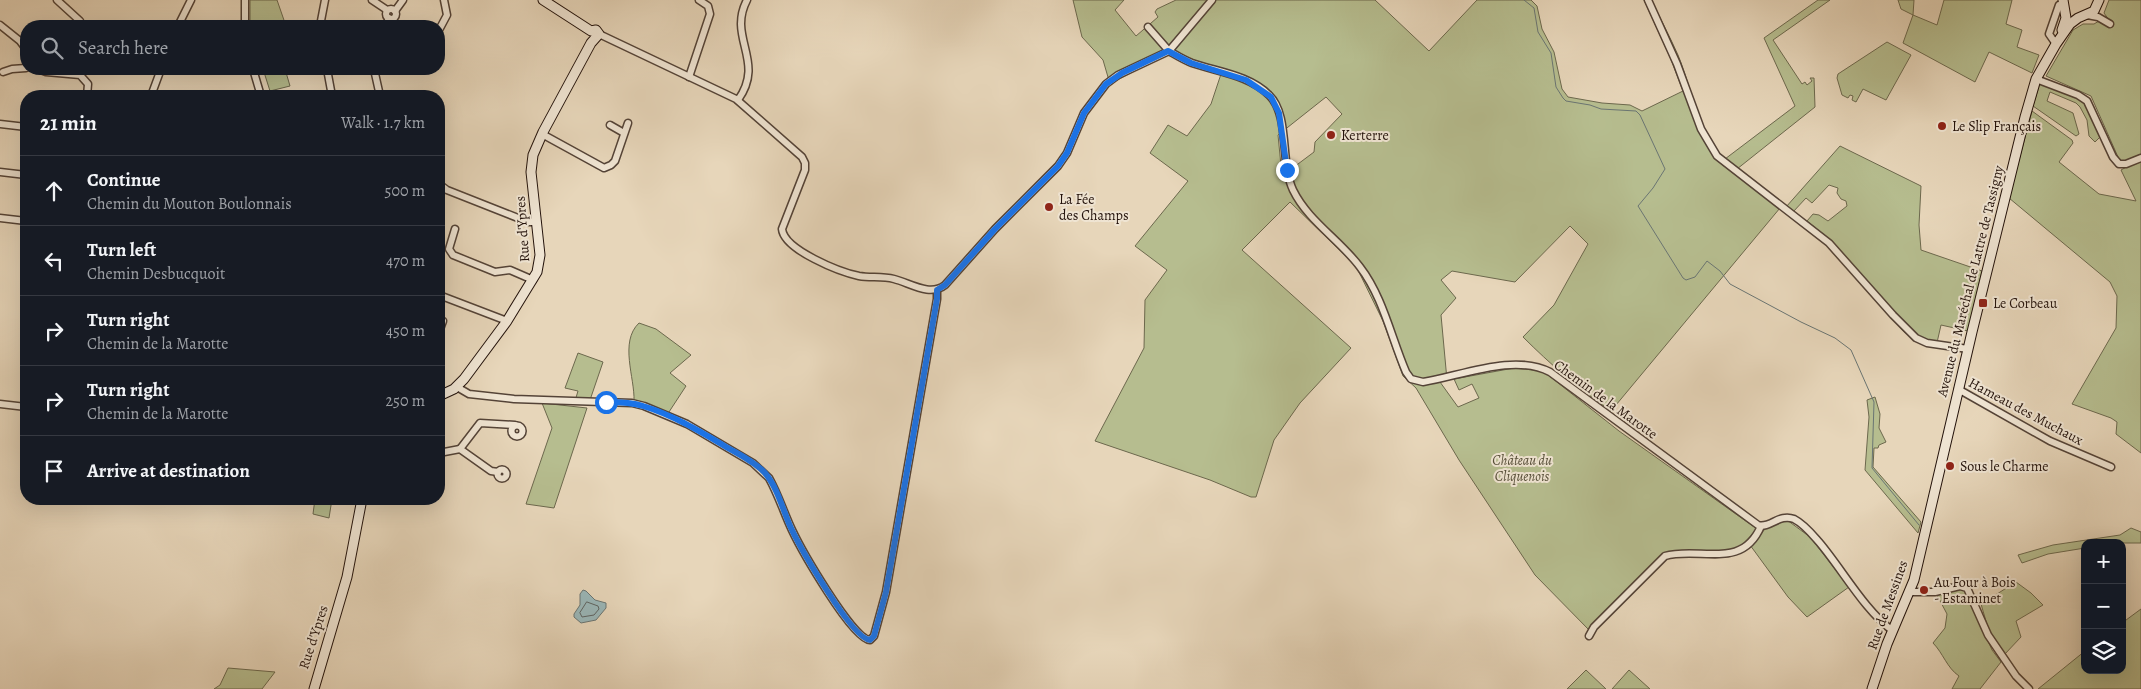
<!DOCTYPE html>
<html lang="en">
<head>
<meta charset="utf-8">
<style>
  :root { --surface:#171b24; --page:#242831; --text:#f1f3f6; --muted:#9ea1a6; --line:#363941 }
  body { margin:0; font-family:Alegreya,serif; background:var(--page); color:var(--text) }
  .controls { position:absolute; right:15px; bottom:15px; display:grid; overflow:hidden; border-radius:10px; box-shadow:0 5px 20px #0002 }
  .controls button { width:45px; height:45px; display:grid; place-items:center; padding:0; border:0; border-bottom:1px solid var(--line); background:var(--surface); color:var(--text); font:25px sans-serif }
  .stop { position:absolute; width:15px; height:15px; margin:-11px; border:4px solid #1a73e8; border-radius:50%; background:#fff }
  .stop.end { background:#1a73e8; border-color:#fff; box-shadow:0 1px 5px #0008 }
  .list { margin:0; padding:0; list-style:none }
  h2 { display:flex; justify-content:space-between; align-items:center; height:65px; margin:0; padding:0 20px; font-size:21px }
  h2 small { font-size:16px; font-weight:400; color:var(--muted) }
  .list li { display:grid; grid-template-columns:32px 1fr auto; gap:15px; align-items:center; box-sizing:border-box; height:70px; padding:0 20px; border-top:1px solid var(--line) }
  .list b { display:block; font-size:19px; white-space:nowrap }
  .list p { margin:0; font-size:16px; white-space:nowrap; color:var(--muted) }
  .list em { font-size:16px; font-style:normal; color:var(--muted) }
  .icon { flex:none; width:28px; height:28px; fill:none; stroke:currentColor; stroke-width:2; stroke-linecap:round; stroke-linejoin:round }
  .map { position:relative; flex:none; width:2141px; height:689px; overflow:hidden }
  .search { position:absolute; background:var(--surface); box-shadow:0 5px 20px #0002; left:20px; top:20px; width:425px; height:55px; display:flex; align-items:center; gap:12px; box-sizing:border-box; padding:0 18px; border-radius:20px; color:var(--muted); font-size:19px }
  .panel { position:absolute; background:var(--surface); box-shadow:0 5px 20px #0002; left:20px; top:90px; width:425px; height:415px; border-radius:20px }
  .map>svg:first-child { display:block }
  .green { fill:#b6bd8f; stroke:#6c684d; fill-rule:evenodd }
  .water { fill:#9ab7b9; stroke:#6a7573 }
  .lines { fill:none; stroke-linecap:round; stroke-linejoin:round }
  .shore { stroke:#5e6462; stroke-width:1 }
  .stream { stroke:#6a7573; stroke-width:1 }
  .minor-casing { stroke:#544337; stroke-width:9 }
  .secondary-casing { stroke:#23120b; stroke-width:11 }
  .minor { stroke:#efe4d2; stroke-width:6 }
  .secondary { stroke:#efe4d2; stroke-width:9 }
  .route { stroke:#1a73e8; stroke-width:6 }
  .poi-dot { fill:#8f2418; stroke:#efe4d2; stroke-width:2 }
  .labels { text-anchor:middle; stroke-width:4; stroke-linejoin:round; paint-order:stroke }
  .poi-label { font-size:14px; fill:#23120b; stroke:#efe4d2; text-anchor:start }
  .street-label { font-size:14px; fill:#23120b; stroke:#efe4d2 }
  .park-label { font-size:14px; font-style:italic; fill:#564e39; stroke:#efe4d2 }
</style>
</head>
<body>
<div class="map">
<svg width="2141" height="689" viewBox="0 0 2141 689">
  <rect width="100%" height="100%" fill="#e7d6ba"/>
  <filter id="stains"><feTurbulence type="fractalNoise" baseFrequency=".004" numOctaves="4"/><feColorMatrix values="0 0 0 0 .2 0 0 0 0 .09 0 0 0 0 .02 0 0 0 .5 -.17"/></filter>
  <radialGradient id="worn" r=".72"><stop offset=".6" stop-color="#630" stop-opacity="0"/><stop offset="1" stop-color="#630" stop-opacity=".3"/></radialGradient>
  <g class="green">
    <polygon points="250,0 277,0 286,26 250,26"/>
    <path d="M1073 0H1124L1115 10 1136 36 1158 17 1155 12 1157 9 1176 0H1375L1429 51 1477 0H1531L1537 6 1542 29 1554 52 1562 89 1568 97 1602 103 1630 105 1642 111 1683 91 1670 57 1644 0H1651C1660 18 1670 37 1678 55 1692 89 1698 133 1725 159L1795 106 1764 38 1818 0H1830L1773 40 1802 84 1805 82 1807 85 1812 81 1810 78H1814L1815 107 1737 169 1725 159 1720 163 1780 208 1611 411C1579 389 1550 364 1523 337L1554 305 1588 244 1570 226 1515 282 1452 271 1441 280 1456 298 1441 315 1447 380 1440 382 1458 407 1479 398 1472 384 1459 390 1454 379 1514 368 1543 371 1619 431 1757 529 1741 546 1729 552 1666 553 1589 630 1535 575 1459 460 1416 388 1403 376 1383 321 1356 266 1290 202 1242 250 1351 348 1300 403 1274 440 1256 497H1251L1210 480 1095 441 1144 348 1145 300 1167 270 1135 246 1188 181 1150 153 1168 125 1187 136 1211 104 1221 74 1168 53 1110 84 1103 60 1082 37ZM1326 97 1342 114 1315 142 1314 152 1282 176 1278 135Z"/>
    <polygon points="1898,0 1914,0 1913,15 1937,25 1944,0 2012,0 2006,24 2022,30 2017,47 2039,55 2032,73 1989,52 1975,82 1903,43 1913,15 1901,9"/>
    <polygon points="2109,0 2141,0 2141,154 2123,162 2118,157 2091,96 2046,76 2073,30 2083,24 2094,24 2099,21 2111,23 2104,13"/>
    <polygon points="1887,42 1911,55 1886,100 1863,89 1856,102 1852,100 1853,96 1850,95 1848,98 1842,95 1837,78 1838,74"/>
    <polygon points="263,69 285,69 290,86 270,91"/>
    <polygon points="2040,83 2081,99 2087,103 2101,136 2095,142 2089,136 2087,120 2080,107 2076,103 2050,92 2047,101 2073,113 2079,134 2076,136 2033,106"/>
    <polygon points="2032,111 2072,140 2073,143 2059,162 2099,194 2136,201 2121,170 2141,159 2141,453 2116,434 2117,422 2111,418 2072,404 2116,328 2117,296 2110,282 2009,198"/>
    <polygon points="1840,146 1921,186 1919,225 1921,250 1982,271 1968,331 1941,325 1936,347 1923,345 1904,332 1829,245 1833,242 1807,221 1813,214 1819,215 1828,221 1847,206 1846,201 1841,199 1837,193 1838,188 1829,185 1812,203 1806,198 1793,212 1786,207"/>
    <path d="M639 323 656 329 691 355 670 373 686 386 667 415 634 401C635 378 619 342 639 323Z"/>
    <polygon points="578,353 603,362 590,400 575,401 578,391 565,388"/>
    <polygon points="1875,397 1880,414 1879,428 1886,442 1879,445 1878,448 1874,448 1873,467 1921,522 1918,533 1865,470 1869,417 1867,400"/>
    <polygon points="542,403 587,408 554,508 526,504 552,428"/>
    <polygon points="315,499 332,499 329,518 313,514"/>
    <polygon points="1787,520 1810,537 1849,587 1807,617 1788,597 1750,545 1769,525"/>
    <polygon points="2131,528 2141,532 2141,543 2085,543 2085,548 2048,554 2022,563 2018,555 2053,545 2120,535"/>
    <polygon points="2016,582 2031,593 2043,605 2016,621 2021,637 2004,655 1988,628 1981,604"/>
    <path d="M1961 588 1966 591 1992 650 2001 662 1980 689H1952L1959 676C1947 668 1943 653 1933 643L1945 628 1947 614 1937 595Z"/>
    <polygon points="2141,609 2141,689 2038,689 2085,651 2085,670 2122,670 2122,623"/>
    <polygon points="228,668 275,672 262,689 214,689 220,685"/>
    <polygon points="1586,670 1606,689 1567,689"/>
    <polygon points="1629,670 1650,689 1612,689"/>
  </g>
  <polygon class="water" points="583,590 586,591 595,600 606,603 606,608 596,620 581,623 574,617 574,614 580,605 580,594"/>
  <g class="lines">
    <polygon class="shore" points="587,602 598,606 599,609 594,615 582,617 580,613"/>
    <polyline class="stream" points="1524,0 1534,8 1538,32 1551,53 1556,87 1563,98 1566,101 1590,105 1601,109 1636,111 1640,115 1665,169 1653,188 1638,206 1683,278 1686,280 1695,277 1707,261 1720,271 1730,284 1801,322 1835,338 1851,350 1874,402 1872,468 1919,525"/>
    <g class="minor-casing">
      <g id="minor">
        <polyline points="57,0 80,21"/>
        <polyline points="372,0 387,10"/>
        <polyline points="1648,0 1677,64 1701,129 1717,156 1829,243 1893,315 1916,338 1927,343 1968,349"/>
        <circle cx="391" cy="14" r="5"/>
        <polyline points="395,11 403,0"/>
        <polyline points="2087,15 2098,17 2110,24"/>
        <polyline points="0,25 20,41 26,49"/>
        <polyline points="178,26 191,0"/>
        <polyline points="245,26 245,0"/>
        <polyline points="320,26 325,0"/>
        <polyline points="386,26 389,18"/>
        <polyline points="1148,27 1169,51 1212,0"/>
        <polyline points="439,30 447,15 444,0"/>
        <path d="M599 34 736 99 802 157 805 163V170L782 229C784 250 840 272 859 276 870 278 882 276 894 279 910 283 930 297 945 285L995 229 1058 166 1067 153 1084 113 1106 84 1118 75 1169 51C1176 55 1184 60 1192 63 1218 72 1249 75 1269 95 1290 115 1280 163 1293 190 1308 221 1340 240 1360 267 1383 297 1391 337 1406 372L1411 379 1423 382C1461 376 1514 353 1550 372L1758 525C1770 529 1779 513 1794 519 1804 524 1812 534 1819 542 1842 569 1865 611 1893 631"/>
        <polyline points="2056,44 2049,34 2059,5"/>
        <polyline points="38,69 46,72 80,75 88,84 87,96"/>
        <polyline points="253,69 261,96"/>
        <polyline points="327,69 332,96"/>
        <polyline points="374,69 380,96"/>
        <polyline points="3,72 12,69 26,68"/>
        <polyline points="689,77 710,14 708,6 699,0"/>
        <polyline points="2036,79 2078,95 2087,101 2113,157 2119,164 2126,164 2141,158"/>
        <polyline points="151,96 161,69"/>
        <path d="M738 100C766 61 727 38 747 0"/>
        <polyline points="0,124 26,127"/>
        <polyline points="610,125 624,133"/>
        <polyline points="542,134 604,168 611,165 615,161 628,123"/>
        <polyline points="0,172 26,175"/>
        <polyline points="439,184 447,190 528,222 537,222"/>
        <polyline points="0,218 26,221"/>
        <polyline points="455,229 449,249 453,255 495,272 510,270 533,280"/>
        <polyline points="439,295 507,321"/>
        <polyline points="439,332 443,321"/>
        <path d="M457 387 469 394 514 399 632 403 644 406 687 424 753 463 769 478C778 494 784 513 792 530 801 549 852 639 870 640L874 636 886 592 937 299V290"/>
        <polyline points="1958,389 2050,441 2111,467"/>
        <polyline points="0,404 26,407"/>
        <circle cx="517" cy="431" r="5.5"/>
        <polyline points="460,449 480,423 515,425"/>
        <polyline points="439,453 460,449 491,471 498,472"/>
        <circle cx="502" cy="474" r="4.5"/>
        <polyline points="1910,592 1935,592 1960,586 1967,588 1988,635 2016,676 2029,689"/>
        <path d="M1589 636 1594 627 1665 556C1699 546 1742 571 1761 526"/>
      </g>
    </g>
    <g class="secondary-casing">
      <g id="secondary">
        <polyline points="2062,30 2066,18 2063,0"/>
        <polyline points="439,396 454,389 464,379 507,321 537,272 540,255 531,172 533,155 543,132 591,43 599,34 596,30 591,31 543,0"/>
        <polyline points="314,689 347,577 362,499"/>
        <polyline points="1872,689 1887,644 1914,580 1972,332 2025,117 2036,79 2056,44 2070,24 2078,18 2094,11 2099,0"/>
      </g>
    </g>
    <use href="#minor" class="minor"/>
    <use href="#secondary" class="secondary"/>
  </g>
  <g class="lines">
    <path class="route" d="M606 402C618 402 631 402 643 406 673 415 701 432 728 448 740 455 755 462 765 473 778 488 783 511 791 528 800 547 852 639 870 640L874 636 886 592 937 299V290L945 285 995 229 1058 166 1067 153 1084 113 1106 84 1122 73 1168 51 1191 63 1246 80 1271 97 1279 113 1287 170"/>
  </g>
  <g class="poi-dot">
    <circle cx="1942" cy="126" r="5"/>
    <circle cx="1331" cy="135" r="5"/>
    <circle cx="1049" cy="207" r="5"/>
    <rect x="1978" y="298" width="10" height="10" rx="2.5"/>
    <circle cx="1950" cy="466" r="5"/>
    <circle cx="1924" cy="590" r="5"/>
  </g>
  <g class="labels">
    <g class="poi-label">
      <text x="1952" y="131">Le Slip Français</text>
      <text x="1341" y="140">Kerterre</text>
      <text x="1059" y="204">La Fée<tspan x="1059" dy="16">des Champs</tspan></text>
      <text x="1993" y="308">Le Corbeau</text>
      <text x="1960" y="471">Sous le Charme</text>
      <text x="1934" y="587">Au Four à Bois<tspan x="1934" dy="16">- Estaminet</tspan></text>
    </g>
    <g class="street-label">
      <text transform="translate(522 229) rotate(-94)" y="5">Rue d'Ypres</text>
      <text transform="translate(1970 281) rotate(-76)" y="5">Avenue du Maréchal de Lattre de Tassigny</text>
      <text transform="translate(1606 399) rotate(36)" y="5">Chemin de la Marotte</text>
      <text transform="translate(2026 411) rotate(28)" y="5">Hameau des Muchaux</text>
      <text transform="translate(1887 605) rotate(-70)" y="5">Rue de Messines</text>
      <text transform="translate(313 637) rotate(-72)" y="5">Rue d'Ypres</text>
    </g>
    <g class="park-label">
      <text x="1522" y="465">Château du<tspan x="1522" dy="16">Cliquenois</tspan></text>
    </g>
  </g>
  <rect width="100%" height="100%" filter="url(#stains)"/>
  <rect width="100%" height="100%" fill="url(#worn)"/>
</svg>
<div class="controls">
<button>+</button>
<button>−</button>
<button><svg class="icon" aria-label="layers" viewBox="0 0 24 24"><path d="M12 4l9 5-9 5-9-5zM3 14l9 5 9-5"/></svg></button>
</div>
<div class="stop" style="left:606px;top:402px"></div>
<div class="stop end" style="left:1287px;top:170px"></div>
<div class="search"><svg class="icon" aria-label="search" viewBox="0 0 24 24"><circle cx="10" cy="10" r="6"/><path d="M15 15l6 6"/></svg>Search here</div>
<section class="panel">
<h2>21 min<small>Walk · 1.7 km</small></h2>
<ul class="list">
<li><svg class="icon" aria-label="ahead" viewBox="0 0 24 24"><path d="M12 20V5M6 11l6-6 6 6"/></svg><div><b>Continue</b><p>Chemin du Mouton Boulonnais</p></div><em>500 m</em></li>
<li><svg class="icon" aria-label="left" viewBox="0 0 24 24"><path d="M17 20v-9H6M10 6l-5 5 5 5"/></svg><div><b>Turn left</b><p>Chemin Desbucquoit</p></div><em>470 m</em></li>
<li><svg class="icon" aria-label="right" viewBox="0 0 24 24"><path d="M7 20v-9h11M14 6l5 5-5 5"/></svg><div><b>Turn right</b><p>Chemin de la Marotte</p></div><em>450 m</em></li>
<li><svg class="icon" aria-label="right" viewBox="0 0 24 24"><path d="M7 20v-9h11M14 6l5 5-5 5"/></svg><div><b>Turn right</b><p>Chemin de la Marotte</p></div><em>250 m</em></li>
<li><svg class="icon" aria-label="arrive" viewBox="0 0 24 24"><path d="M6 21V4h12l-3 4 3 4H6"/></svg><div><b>Arrive at destination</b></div></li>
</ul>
</section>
</div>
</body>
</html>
